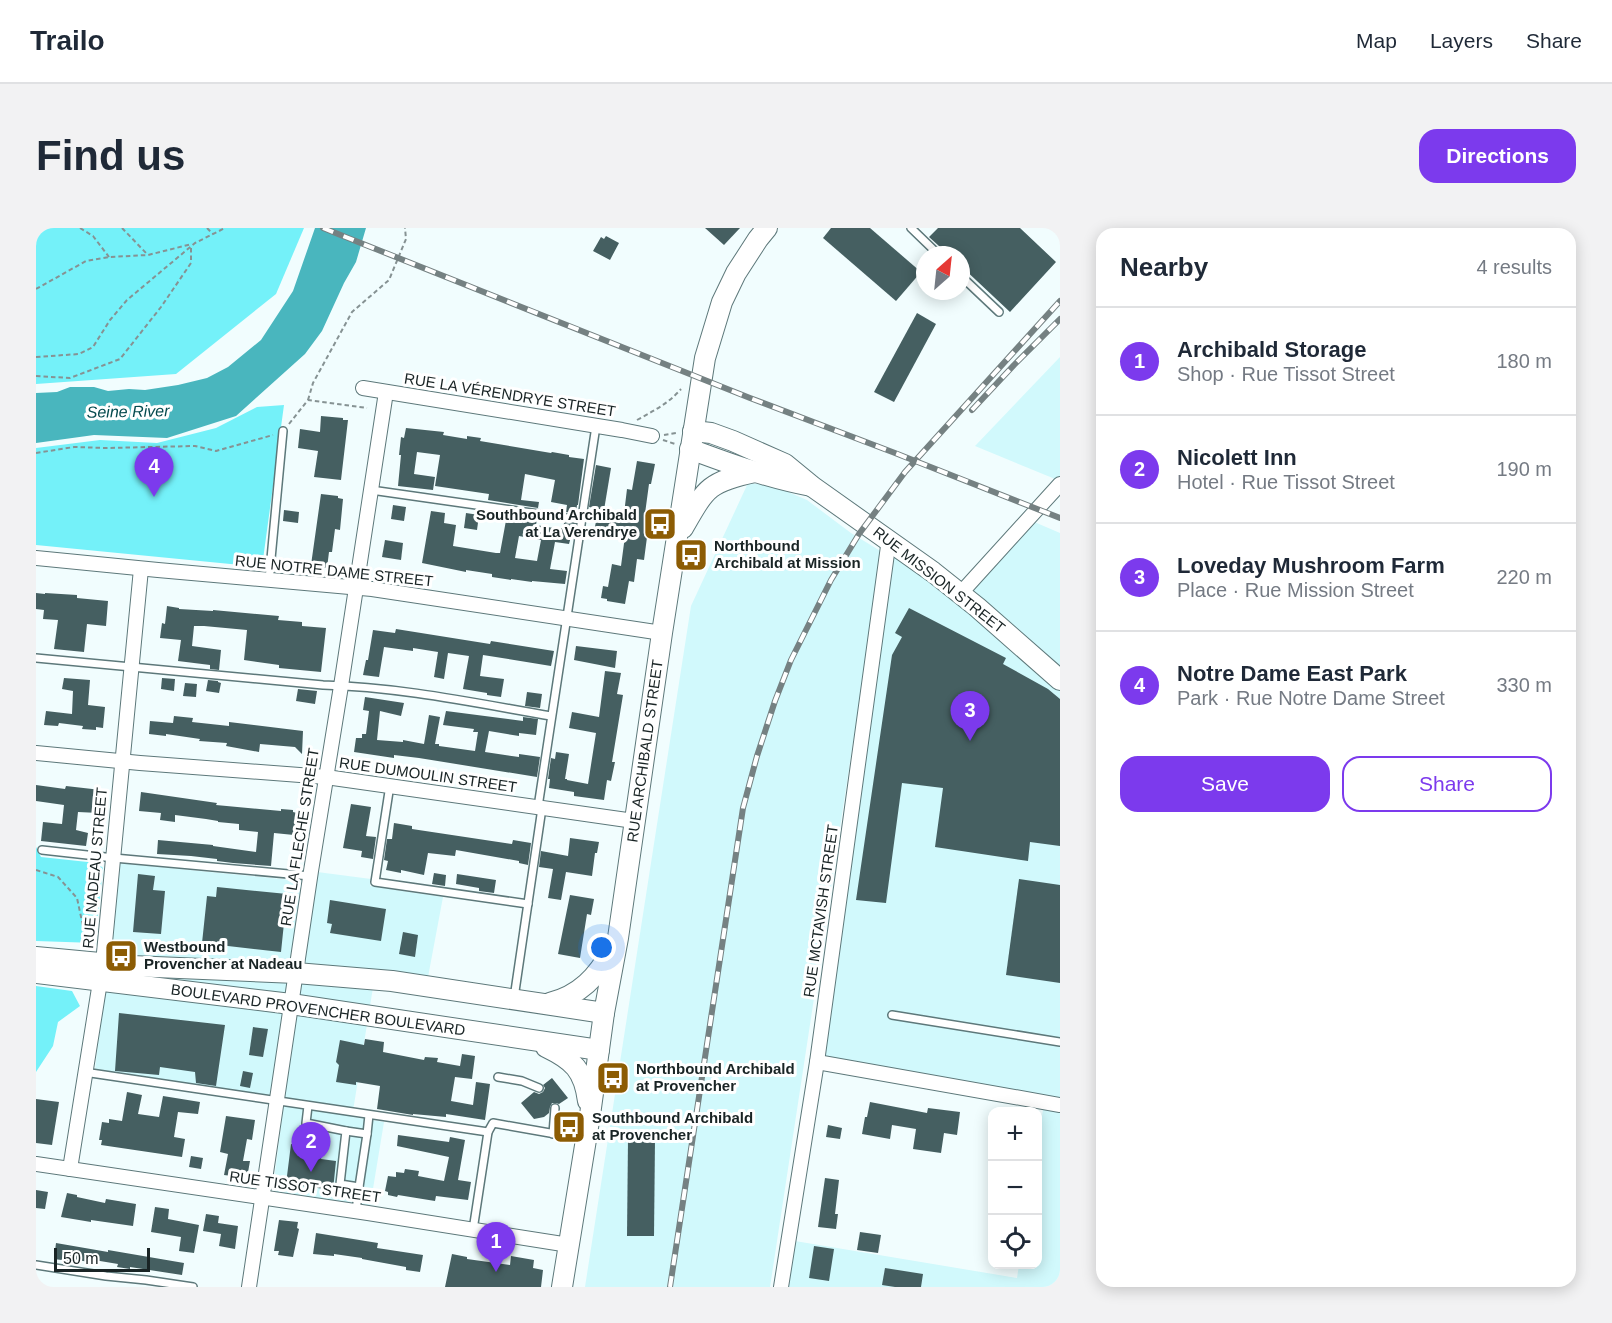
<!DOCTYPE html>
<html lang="en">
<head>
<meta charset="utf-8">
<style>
  :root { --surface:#fff; --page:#f2f2f3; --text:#1f2937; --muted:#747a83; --line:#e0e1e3; --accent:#7c3aed }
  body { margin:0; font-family:Arial,sans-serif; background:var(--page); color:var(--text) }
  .controls { position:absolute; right:18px; bottom:18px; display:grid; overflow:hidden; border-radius:12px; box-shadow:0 3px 15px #0003 }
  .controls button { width:54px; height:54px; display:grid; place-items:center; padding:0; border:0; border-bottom:2px solid var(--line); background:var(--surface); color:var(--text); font:30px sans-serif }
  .compass { position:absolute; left:880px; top:18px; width:54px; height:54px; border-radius:50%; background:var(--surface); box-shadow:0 3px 15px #0003; rotate:27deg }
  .scale { position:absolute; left:18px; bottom:15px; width:96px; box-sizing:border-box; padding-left:6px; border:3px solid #192425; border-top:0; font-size:16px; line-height:21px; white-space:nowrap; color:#192425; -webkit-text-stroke:4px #fff; paint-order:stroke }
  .you { position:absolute; left:566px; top:720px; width:21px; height:21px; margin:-15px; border:4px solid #fff; border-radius:50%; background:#1a73e8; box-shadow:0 0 0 9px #1a73e833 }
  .badge { display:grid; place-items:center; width:39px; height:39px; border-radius:50%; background:var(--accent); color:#fff; font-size:20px; font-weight:700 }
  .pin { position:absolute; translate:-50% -50px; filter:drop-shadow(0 2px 3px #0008) }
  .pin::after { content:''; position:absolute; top:32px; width:21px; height:18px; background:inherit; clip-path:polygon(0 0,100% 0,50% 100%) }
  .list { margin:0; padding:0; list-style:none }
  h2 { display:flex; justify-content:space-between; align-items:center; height:78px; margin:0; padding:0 24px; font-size:26px }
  h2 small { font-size:20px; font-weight:400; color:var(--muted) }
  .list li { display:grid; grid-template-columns:39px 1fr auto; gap:18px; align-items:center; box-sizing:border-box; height:108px; padding:0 24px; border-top:2px solid var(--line) }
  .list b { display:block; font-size:22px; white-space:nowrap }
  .list p { margin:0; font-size:20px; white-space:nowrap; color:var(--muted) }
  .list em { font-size:20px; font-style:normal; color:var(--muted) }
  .actions { display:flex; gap:12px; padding:18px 24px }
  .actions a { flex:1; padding:14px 0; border:2px solid var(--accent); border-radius:18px; text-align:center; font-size:21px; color:var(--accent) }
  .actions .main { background:var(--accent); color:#fff }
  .icon { flex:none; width:33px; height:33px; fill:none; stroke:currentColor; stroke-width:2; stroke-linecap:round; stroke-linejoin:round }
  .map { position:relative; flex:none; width:1024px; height:1059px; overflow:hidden; border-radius:18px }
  header { display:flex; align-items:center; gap:36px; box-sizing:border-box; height:84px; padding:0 30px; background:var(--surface); border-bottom:2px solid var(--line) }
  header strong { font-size:28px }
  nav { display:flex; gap:33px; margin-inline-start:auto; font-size:21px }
  .intro { display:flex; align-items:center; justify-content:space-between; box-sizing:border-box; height:144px; padding:0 36px }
  h1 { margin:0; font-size:42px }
  .button { padding:15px 27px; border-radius:18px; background:var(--accent); color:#fff; font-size:21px; font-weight:700 }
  main { display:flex; gap:36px; padding:0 36px }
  aside { flex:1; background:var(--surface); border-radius:18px; box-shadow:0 3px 15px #0003 }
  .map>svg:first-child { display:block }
  .built { fill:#d1f9fc }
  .green { fill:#74f1f9 }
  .water { fill:#49b6be }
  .building { fill:#455f61; fill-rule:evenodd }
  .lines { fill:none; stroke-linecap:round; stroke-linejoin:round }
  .lane-casing { stroke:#5d787a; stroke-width:10 }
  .street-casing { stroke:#5d787a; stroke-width:16 }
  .secondary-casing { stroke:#5d787a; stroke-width:22 }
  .path { stroke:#869293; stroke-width:2; stroke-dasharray:4.5 3; stroke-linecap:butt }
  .lane { stroke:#fff; stroke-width:7 }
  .street { stroke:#fff; stroke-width:14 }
  .secondary { stroke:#fff; stroke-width:20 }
  .rail-casing { stroke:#758182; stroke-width:6 }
  .rail { stroke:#fff; stroke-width:4; stroke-dasharray:11; stroke-linecap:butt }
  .labels { text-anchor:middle; stroke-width:6; stroke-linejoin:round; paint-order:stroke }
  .street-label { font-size:15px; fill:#192425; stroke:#fff }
  .poi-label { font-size:15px; font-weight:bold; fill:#192425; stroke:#fff; text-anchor:start }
  .water-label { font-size:16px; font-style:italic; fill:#054a4e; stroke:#fff }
</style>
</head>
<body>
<header>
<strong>Trailo</strong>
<nav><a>Map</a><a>Layers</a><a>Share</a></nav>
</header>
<div class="intro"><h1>Find us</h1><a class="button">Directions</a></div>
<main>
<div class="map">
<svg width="1024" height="1059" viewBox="0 0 1024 1059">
  <rect width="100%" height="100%" fill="#f1fdfe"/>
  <g class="built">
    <polygon points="1024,129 1024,253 939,218"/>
    <polygon points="712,255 738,258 771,272 815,305 846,324 734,1059 549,1059 655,378"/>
    <polygon points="996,293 1024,305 1024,1059 745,1059 753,1012 981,1050 983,1037 1002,1036 1002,917 1008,874 781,834 853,311 923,369"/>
    <polygon points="83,635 265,653 266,642 335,651 334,658 407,669 392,749 340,741 316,889 348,894 332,991 235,976 248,874 58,850"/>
  </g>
  <g class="green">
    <polygon points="0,0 268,0 240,66 140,146 0,156"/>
    <polygon points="248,177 226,339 0,317 0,220 64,212 121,215 180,200 221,179"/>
    <polygon points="0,619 5,629 61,635 67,640 59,715 0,713"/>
    <polygon points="0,758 36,763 44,778 22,794 17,818 0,844"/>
  </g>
  <polygon class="water" points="279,0 330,0 320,34 308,55 286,103 269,126 200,188 131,210 58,207 0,215 0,165 21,164 34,159 58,159 72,163 93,161 109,162 142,157 171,150 192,139 225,112 257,63"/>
  <g class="building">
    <polygon points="669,0 704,0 688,17"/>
    <polygon points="795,0 834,0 885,44 860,73 787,10"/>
    <polygon points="902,0 984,0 1020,34 974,84 925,38 925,27 913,27 893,9"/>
    <polygon points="570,8 583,15 574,32 557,23 565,9 568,11"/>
    <polygon points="881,85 900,96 858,174 838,164"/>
    <polygon points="285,188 307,190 307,192 312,192 305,252 278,249 282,223 262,220 264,201 284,204"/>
    <polygon points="370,200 408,204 407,207 431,211 431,208 445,210 444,213 515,225 516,224 533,227 533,229 548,231 542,277 541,277 540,286 530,284 531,277 515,274 519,252 489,246 485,272 503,274 502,280 452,272 453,266 399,258 404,227 381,224 378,246 399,249 397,262 362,258 365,227 363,227 365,209 368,210"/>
    <polygon points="601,233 619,236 615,256 613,256 608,293 613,294 608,332 601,331 598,354 593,353 589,376 571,373 571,371 565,370 567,358 572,359 576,336 585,338 589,308 558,303 561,289 587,294 591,261 596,262"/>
    <polygon points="560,237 575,240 568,282 553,279"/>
    <polygon points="285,266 302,268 302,270 307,271 304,302 299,301 296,324 293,324 291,340 275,337"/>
    <polygon points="357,277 370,279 368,293 355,291"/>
    <polygon points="248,282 263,284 262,295 247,293"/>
    <path d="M395 283 409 285 408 295 420 297 417 318 460 325H464L471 287 501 291 500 297 523 301 527 300 528 295 538 297 533 316 519 314 514 341 531 343 529 356 496 353V354L475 351V352L456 349V346L430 342V344L386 335ZM483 308 505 312 501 333 479 330Z"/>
    <polygon points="430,285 443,287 441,302 428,300"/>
    <polygon points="349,312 367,315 365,332 346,329"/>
    <polygon points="0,365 9,366 9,365 41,367 41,370 72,373 70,398 51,396 48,424 18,421 22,392 7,391 8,382 0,381"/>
    <polygon points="131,378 143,380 143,381 177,383 177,382 243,388 242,392 266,394 266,398 290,400 285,444 243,440 243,437 208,432 211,402 168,398 158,398 156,418 185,422 183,442 174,441 174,437 142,433 145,412 124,410 126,395 129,396"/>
    <polygon points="873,380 970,430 967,436 1012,461 1024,471 1024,618 994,614 992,633 899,619 907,560 866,555 850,675 820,672 856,427 866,409 859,405"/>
    <polygon points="360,401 454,416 455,413 518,423 515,438 447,427 444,448 468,451 465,469 451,467 451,465 427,461 433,428 412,425 408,451 398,449 402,424 377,420 377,423 348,419 343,449 327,447 330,432 332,432 337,402 359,405"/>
    <polygon points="540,418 581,423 579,440 538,432"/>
    <polygon points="569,443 585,445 581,466 587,467 576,534 579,534 575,553 571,552 568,572 538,568 538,564 513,560 514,551 512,551 515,530 519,531 520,524 533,526 529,551 531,551 531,552 552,556 560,505 533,500 536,484 563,489"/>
    <polygon points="28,450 54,452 52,477 69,479 67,500 60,499 60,502 46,501 47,498 23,495 22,498 8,497 10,483 36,486 37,463 26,461"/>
    <polygon points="126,450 139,451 138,463 125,461"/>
    <polygon points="172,452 182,453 182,454 185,455 183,465 170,463"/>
    <polygon points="149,455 161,456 160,469 147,468"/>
    <polygon points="262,461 281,463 279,476 260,473"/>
    <polygon points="491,464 506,466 504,480 489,478"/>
    <polygon points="329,469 368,475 365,488 344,483 341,512 367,514 367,512 388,516 393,487 404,489 399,516 403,516 403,518 439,523 442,504 437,504 438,501 407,497 410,483 487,493 487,489 502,491 500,507 483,505 483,508 453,503 449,524 483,529 483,526 504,529 501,549 383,530 358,527 358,530 318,524 320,510 326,510 326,506 330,506 333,483 327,482"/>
    <polygon points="138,488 157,490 156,494 193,498 193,494 267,503 266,526 259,519 224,516 223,524 190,518 191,515 163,513 164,511 130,506 130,508 113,506 114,493 137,495"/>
    <polygon points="0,557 29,561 30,558 65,562 63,585 42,584 40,602 52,605 50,618 5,613 7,594 26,596 28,577 0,573"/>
    <polygon points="105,564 181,575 180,577 245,583 245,581 257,582 257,584 261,585 258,607 238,605 235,638 197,635 181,633 181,631 155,628 121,626 122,612 177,617 177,618 220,624 222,604 203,602 203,596 182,594 182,593 170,591 139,587 139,594 124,592 125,585 103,583"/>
    <polygon points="315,576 335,579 330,608 340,609 337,631 325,629 326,623 307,620"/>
    <polygon points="358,595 376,598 376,601 476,616 477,612 495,615 492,637 483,635 483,633 420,622 419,628 392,625 388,647 365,642 365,645 350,642 352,633 348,632 351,611 356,611"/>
    <polygon points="534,610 563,614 561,625 559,625 556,648 530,644 525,672 512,670 517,641 503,639 505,623 532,628"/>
    <polygon points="398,645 410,647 409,658 396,656"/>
    <polygon points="102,646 119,648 117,662 129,663 125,706 97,704"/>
    <polygon points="421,646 460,652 458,665 443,663 443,660 420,656"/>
    <polygon points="983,651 1024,657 1024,755 970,747"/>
    <polygon points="181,659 251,666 245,724 166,715 171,668 180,669"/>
    <polygon points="534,667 558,671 555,687 551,686 544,730 522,726"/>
    <polygon points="294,672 350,681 345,713 294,705 296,696 291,695"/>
    <polygon points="367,704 382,707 379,729 363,726"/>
    <polygon points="83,785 189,797 180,858 160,855 159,844 124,839 123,847 79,843"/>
    <polygon points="217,799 232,801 227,829 213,827"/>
    <polygon points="329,811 348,814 347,824 388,832 389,829 402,830 401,834 424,838 426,826 439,828 436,851 419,849 415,873 437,877 440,854 454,856 449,892 410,886 410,889 377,886 377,887 341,881 344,858 320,854 320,857 300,854 303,837 300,834 304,812 328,817"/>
    <polygon points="207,843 217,845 214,860 204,858"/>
    <polygon points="516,850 532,870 523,876 520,875 516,875 514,879 513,885 508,889 498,891 485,875 498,864 503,866 507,864 509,860 507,857"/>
    <polygon points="91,864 106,867 102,886 123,889 127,868 164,874 162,886 142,884 138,909 149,911 146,929 65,917 66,912 63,912 66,894 73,895 73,891 86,893"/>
    <polygon points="0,871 23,874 16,917 0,915"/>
    <polygon points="834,874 891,885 892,880 924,884 921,907 908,905 905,925 877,921 880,901 856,897 854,911 826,906 829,889 831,889"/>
    <polygon points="190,888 219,892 216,912 211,911 207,933 214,933 211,950 188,947 192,926 184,924"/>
    <polygon points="792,897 806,900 804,911 790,909"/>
    <polygon points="362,907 413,914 414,909 429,912 422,952 435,954 432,972 400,968 399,973 362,967 361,969 352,967 352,964 349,963 352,948 360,949 360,944 368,945 369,941 383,943 382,948 408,953 413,929 361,918"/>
    <polygon points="592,911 619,911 618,1008 591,1008"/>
    <polygon points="255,916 287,920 285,931 300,933 297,962 250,956"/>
    <polygon points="155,928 167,930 165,941 153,939"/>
    <polygon points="789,950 803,952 799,986 802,986 800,1001 782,999"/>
    <polygon points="0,962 12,964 9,981 0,980"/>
    <polygon points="31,965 41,967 41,969 69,975 70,971 100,976 97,998 55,992 55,994 25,989"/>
    <polygon points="119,979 133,981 132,991 163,997 158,1025 143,1023 145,1009 115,1004"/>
    <polygon points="170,986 183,988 182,995 202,998 199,1021 183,1018 185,1006 167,1003"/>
    <polygon points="243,992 262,994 261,1000 263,1001 257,1029 242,1027 243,1023 238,1023"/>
    <polygon points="824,1004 845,1007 842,1025 821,1022"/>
    <polygon points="280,1005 342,1015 341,1020 387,1027 384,1044 370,1042 370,1039 326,1031 326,1030 298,1026 298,1028 277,1026"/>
    <polygon points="20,1015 72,1024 72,1022 148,1035 146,1047 94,1039 94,1041 81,1039 82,1036 52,1031 52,1034 33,1030 33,1033 18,1031"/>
    <polygon points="778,1018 798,1021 793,1053 773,1050"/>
    <polygon points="416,1026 431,1029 431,1031 474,1037 475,1028 498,1032 497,1040 507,1042 505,1059 409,1059"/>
    <polygon points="849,1040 887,1046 885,1059 859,1059 846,1057"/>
  </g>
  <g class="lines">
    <g class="lane-casing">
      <g id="lane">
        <polyline points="875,0 903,27"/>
        <polyline points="925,48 963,84"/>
        <polyline points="335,262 545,292"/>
        <polyline points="233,352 247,203"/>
        <path d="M0 430 287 457C364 459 439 475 515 488"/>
        <polyline points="354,557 339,654 492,676"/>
        <polyline points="502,579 560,198"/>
        <polyline points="6,622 78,630 274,648"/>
        <polyline points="478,770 506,580"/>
        <polyline points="856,787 1024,814"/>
        <polyline points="48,844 452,904"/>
        <polyline points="462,849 486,853 503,860"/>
        <polyline points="272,878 270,895 310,903 304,956 323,959 320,983"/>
        <polyline points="310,903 331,906 333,887"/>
        <polyline points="517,906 519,880"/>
        <polyline points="323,959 331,906"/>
        <polyline points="437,1002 452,904 457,895 548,911"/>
        <polyline points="0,1037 70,1048 110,1052 157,1059"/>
      </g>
    </g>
    <g class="street-casing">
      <g id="street">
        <polyline points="327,160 586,202 616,208"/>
        <polyline points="0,330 122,342 336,361 626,405"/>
        <polyline points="924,366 1024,256"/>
        <polyline points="0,525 104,535 290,549 598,593"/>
        <polyline points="781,834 1024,877"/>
        <polyline points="0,936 332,985 533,1017"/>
        <polyline points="34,941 67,735 105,341"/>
        <polyline points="213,1059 275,643 305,458 350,164"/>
        <polyline points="745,1059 781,834 853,311"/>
      </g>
    </g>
    <g class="secondary-casing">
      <g id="secondary">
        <polyline points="657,203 675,205 697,213 749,236 777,259 897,344 941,379 1024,452"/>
        <path d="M654 221C694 236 733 250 775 258"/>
        <path d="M647 300C670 260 672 254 719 244"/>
        <polyline points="0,729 96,738 260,745 356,753 568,785"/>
        <polyline points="0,745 255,776 563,822"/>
        <path d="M514 775C544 767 561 749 576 722"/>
        <path d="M510 819C537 832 548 842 552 873"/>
        <polyline points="526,1059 554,887 568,785 582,710 626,405 669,130 686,74 700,45 722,11 731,0"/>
      </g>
    </g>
    <g class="path">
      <polyline points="44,0 57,8 73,29"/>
      <polyline points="86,0 111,26"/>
      <polyline points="171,0 177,6"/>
      <polyline points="0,61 50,33 73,29 112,27 156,16"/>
      <polyline points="0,129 43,126 57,119 74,92 91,72 159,15 189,0"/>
      <polyline points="0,148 34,150 84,131 125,79 155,35 155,19"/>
      <polyline points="272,172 277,155 316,84 353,52 370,11 369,0"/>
      <path d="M601 192C617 183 632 176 645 161"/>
      <polyline points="253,196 272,172 331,180"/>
      <polyline points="628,207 640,205"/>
      <polyline points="627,212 639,216"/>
      <polyline points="0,225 38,219 70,220 159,218 180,223 237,207"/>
      <polyline points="0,642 22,649 41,670 51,717"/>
    </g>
    <use href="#lane" class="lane"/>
    <use href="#street" class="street"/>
    <use href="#secondary" class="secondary"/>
    <g class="rail-casing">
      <g id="rail">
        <polyline points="287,0 714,170 859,225 1024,290"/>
        <polyline points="936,182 978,137 1024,91"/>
        <polyline points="634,1059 707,580 721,528 739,473 755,432 795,352 823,306 869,244 1024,73"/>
      </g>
    </g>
    <use href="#rail" class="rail"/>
  </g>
  <defs>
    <g id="bus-square" transform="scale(1.725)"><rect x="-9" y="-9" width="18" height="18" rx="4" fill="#8c5c04" stroke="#fff"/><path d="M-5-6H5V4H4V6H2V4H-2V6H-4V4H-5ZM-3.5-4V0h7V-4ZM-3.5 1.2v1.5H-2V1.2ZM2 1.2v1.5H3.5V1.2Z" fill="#fff"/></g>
  </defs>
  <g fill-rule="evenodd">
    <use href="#bus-square" x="624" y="296"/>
    <use href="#bus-square" x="655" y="327"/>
    <use href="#bus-square" x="85" y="728"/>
    <use href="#bus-square" x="577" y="850"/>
    <use href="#bus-square" x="533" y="899"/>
  </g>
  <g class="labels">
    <g class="street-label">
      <text transform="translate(474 167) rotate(9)" y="5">RUE LA VÉRENDRYE STREET</text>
      <text transform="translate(298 343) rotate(6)" y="5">RUE NOTRE DAME STREET</text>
      <text transform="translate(903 352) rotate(38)" y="5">RUE MISSION STREET</text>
      <text transform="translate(609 523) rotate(-82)" y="5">RUE ARCHIBALD STREET</text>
      <text transform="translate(392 547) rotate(8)" y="5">RUE DUMOULIN STREET</text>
      <text transform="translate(264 609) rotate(-81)" y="5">RUE LA FLECHE STREET</text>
      <text transform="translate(59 640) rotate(-85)" y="5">RUE NADEAU STREET</text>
      <text transform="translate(785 683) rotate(-82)" y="5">RUE MCTAVISH STREET</text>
      <text transform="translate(282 782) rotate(8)" y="5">BOULEVARD PROVENCHER BOULEVARD</text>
      <text transform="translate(269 959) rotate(8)" y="5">RUE TISSOT STREET</text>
    </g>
    <g class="poi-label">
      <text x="601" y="292" text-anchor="end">Southbound Archibald<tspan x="601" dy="17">at La Verendrye</tspan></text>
      <text x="678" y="323">Northbound<tspan x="678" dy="17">Archibald at Mission</tspan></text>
      <text x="108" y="724">Westbound<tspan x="108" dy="17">Provencher at Nadeau</tspan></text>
      <text x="600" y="846">Northbound Archibald<tspan x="600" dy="17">at Provencher</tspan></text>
      <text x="556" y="895">Southbound Archibald<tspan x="556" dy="17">at Provencher</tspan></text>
    </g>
    <g class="water-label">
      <text transform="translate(92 183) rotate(-1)" y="6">Seine River</text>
    </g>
  </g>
</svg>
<div class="controls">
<button>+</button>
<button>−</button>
<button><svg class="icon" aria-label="locate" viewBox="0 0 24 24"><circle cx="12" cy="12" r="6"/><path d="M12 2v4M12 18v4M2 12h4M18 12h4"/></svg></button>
</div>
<svg class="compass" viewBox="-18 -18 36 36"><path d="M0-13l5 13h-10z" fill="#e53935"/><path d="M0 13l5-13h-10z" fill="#747a83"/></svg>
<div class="scale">50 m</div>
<div class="you"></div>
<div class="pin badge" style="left:460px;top:1044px">1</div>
<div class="pin badge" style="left:275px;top:944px">2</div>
<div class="pin badge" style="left:934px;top:513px">3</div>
<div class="pin badge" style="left:118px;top:269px">4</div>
</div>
<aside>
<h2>Nearby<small>4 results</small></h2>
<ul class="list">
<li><span class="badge">1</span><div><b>Archibald Storage</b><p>Shop · Rue Tissot Street</p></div><em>180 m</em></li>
<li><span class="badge">2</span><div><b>Nicolett Inn</b><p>Hotel · Rue Tissot Street</p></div><em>190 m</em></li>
<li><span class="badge">3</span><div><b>Loveday Mushroom Farm</b><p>Place · Rue Mission Street</p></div><em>220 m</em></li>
<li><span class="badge">4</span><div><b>Notre Dame East Park</b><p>Park · Rue Notre Dame Street</p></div><em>330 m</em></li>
</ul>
<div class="actions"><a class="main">Save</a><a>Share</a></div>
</aside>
</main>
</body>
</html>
